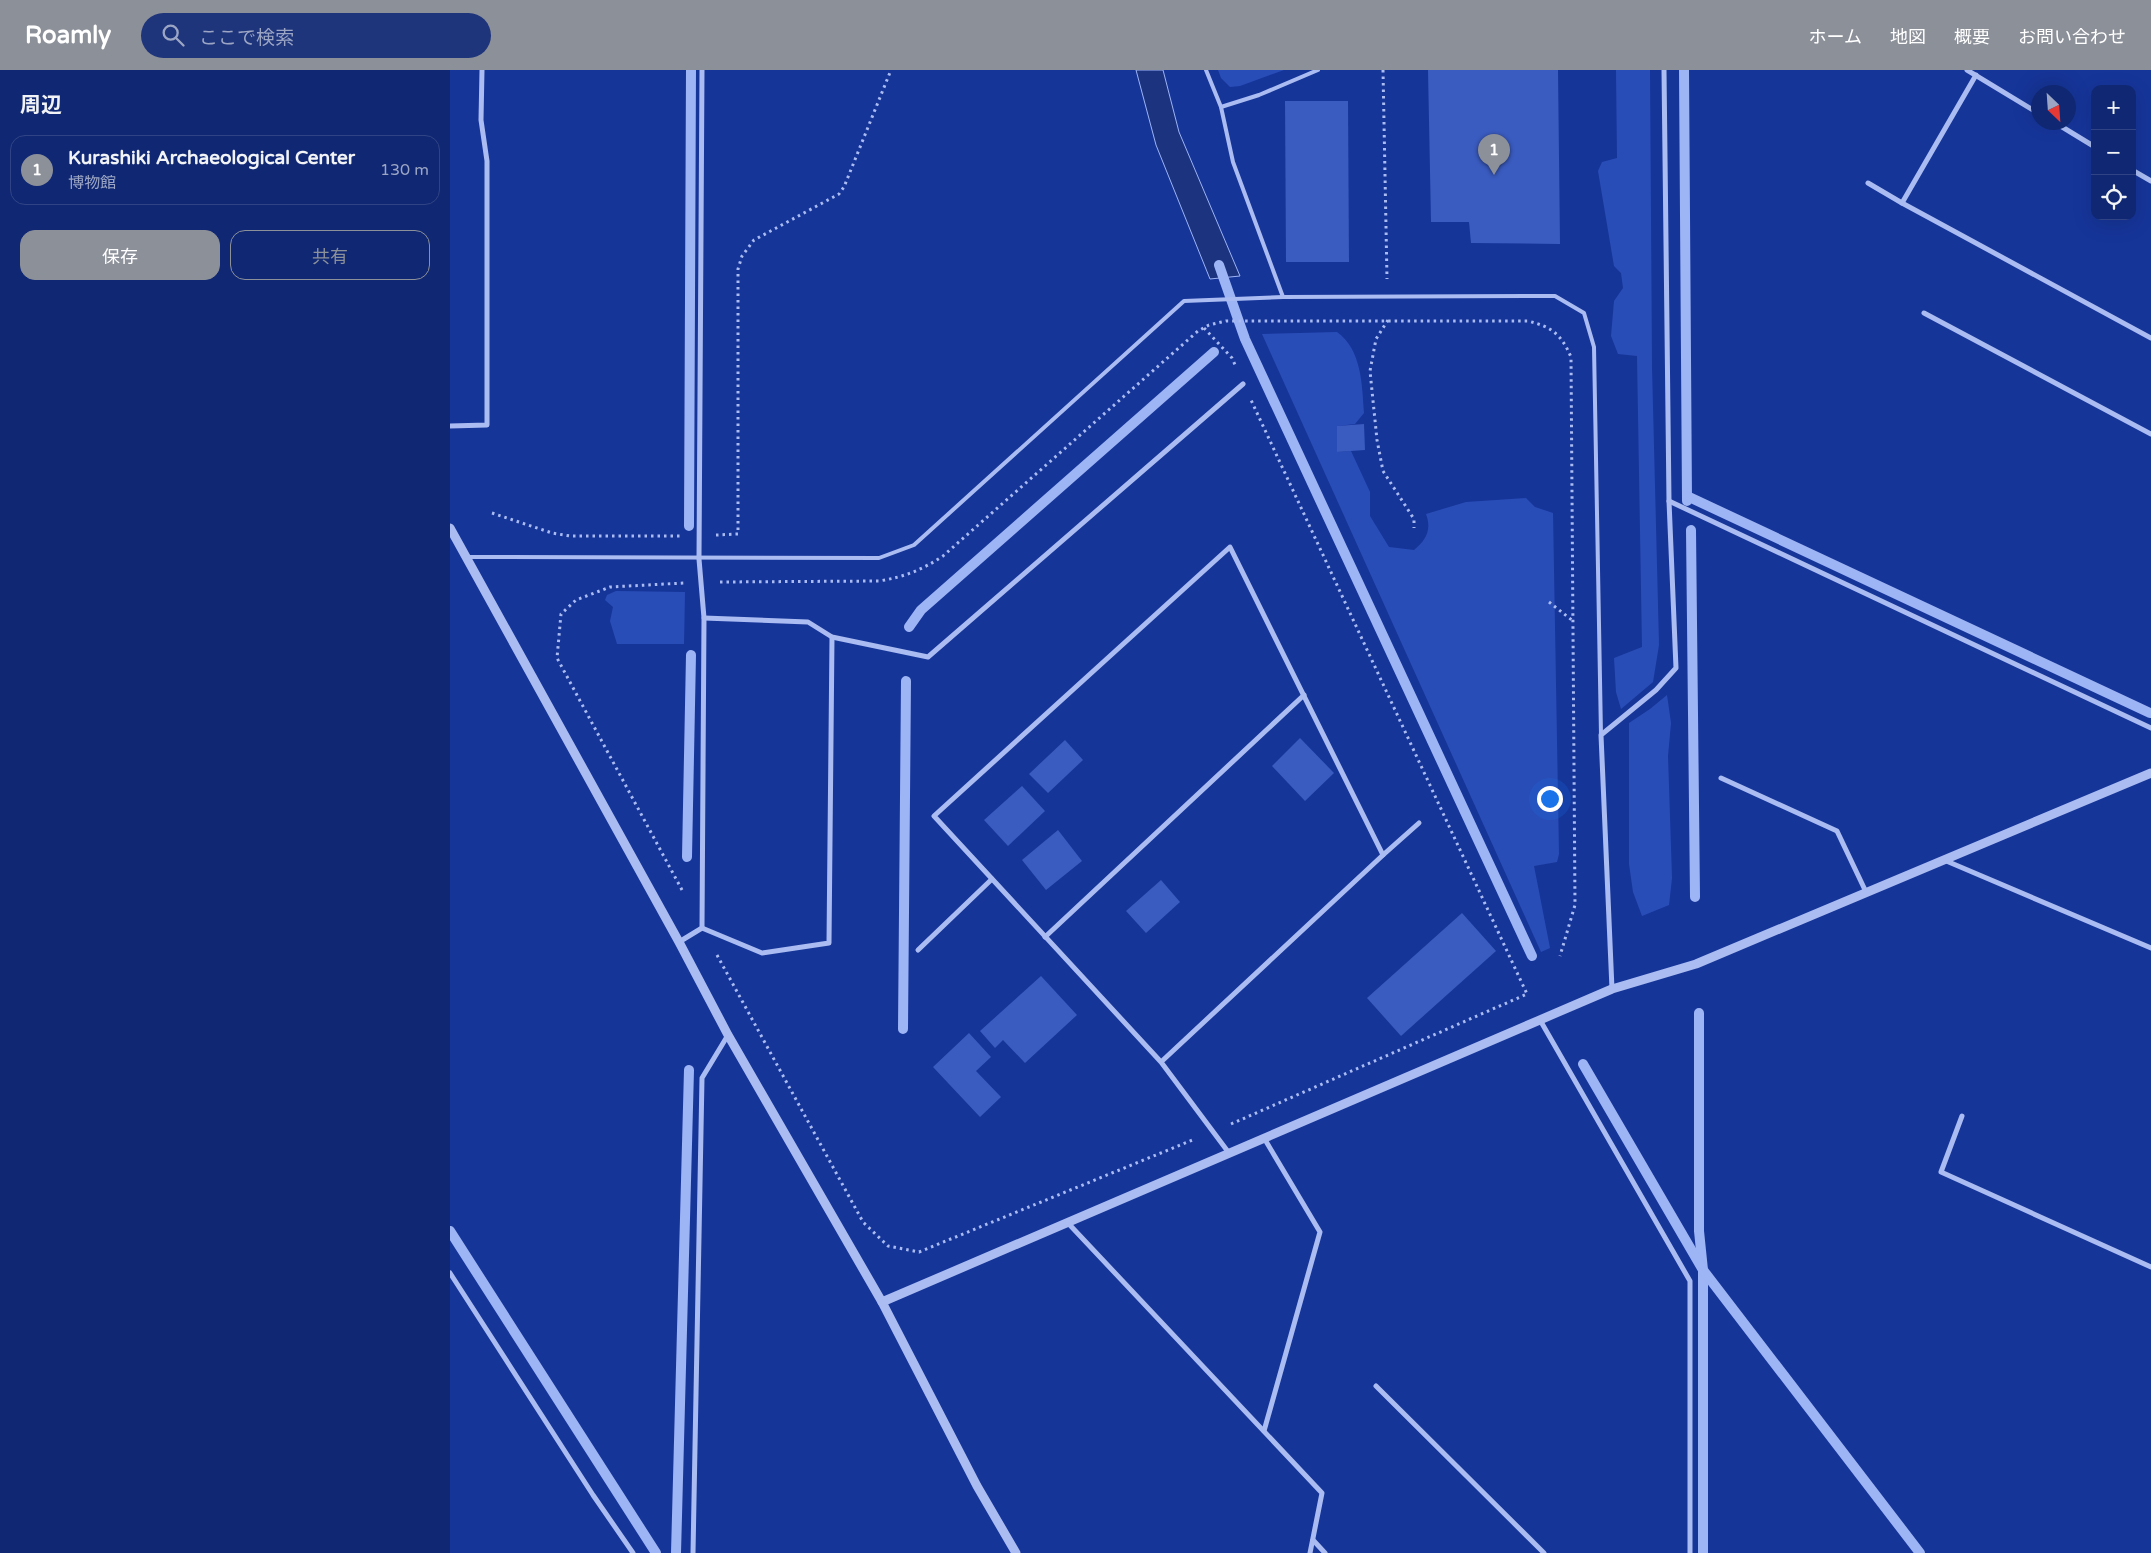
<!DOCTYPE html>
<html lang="ja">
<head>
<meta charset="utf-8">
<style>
  :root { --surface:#102873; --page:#1e347b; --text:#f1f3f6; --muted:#9ca6c4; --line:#304485; --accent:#8c9099 }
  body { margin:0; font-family:"Varela Round","Noto Sans JP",sans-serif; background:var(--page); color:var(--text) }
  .controls { position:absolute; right:15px; top:15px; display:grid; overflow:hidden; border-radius:10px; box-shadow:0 5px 20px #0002 }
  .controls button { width:45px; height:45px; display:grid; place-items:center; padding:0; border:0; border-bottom:1px solid var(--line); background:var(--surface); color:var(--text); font:25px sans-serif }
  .compass { position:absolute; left:1581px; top:15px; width:45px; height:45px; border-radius:50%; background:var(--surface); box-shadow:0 5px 20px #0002; rotate:155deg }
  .you { position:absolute; left:1099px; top:728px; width:18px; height:18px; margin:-12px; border:4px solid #fff; border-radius:50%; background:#1a73e8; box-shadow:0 0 0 8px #1a73e833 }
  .badge { display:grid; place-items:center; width:32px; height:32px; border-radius:50%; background:var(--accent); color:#fff; font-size:16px; font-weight:700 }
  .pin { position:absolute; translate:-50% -41px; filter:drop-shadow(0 1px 2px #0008) }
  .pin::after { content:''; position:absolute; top:26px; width:18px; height:15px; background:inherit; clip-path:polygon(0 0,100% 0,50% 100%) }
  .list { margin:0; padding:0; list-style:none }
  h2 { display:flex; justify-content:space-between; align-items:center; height:65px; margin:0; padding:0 20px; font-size:21px }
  h2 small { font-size:16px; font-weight:400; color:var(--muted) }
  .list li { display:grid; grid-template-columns:32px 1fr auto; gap:15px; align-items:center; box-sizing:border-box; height:70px; margin:0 10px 10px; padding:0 10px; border:1px solid var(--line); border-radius:15px }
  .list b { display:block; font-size:19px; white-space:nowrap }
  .list p { margin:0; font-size:16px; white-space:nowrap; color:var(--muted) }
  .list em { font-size:16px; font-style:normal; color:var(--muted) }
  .actions { display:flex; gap:10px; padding:15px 20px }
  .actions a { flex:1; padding:11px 0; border:1px solid var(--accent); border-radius:15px; text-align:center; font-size:18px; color:var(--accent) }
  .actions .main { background:var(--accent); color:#fff }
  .icon { flex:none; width:28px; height:28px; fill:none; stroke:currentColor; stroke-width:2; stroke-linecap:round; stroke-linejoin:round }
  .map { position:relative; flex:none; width:1701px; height:1483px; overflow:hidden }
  header { display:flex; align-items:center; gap:30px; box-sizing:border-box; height:70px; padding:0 25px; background:var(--accent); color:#fff }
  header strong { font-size:24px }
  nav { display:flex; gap:28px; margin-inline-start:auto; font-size:18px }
  .search { width:350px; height:45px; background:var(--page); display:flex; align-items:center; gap:12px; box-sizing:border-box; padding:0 18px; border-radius:28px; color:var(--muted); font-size:19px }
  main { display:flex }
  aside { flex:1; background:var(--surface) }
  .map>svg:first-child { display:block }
  .green { fill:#294db7 }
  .water { fill:#1c3380; stroke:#9db4f5 }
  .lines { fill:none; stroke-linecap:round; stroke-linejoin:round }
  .stream { stroke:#9db4f5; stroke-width:10 }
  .building { fill:#3a5bbf }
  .path { stroke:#aabcf2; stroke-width:3; stroke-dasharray:2.5 4; stroke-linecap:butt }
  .service { stroke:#aabcf2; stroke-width:4 }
  .minor { stroke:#aabcf2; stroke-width:5 }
  .tertiary { stroke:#aabcf2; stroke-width:9 }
</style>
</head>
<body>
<header>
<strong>Roamly</strong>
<div class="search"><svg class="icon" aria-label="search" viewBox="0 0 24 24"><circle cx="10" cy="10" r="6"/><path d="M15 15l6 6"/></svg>ここで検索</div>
<nav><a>ホーム</a><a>地図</a><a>概要</a><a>お問い合わせ</a></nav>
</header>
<main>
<aside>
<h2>周辺<small></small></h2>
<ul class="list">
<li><span class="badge">1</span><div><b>Kurashiki Archaeological Center</b><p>博物館</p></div><em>130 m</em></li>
</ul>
<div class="actions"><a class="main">保存</a><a>共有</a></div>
</aside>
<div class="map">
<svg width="1701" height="1483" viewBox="0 0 1701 1483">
  <rect width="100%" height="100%" fill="#163599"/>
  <g class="green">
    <polygon points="768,0 834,0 790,16 780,17 771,8"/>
    <polygon points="1166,0 1200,0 1202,297 1209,575 1203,612 1171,639 1166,622 1164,588 1192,577 1187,286 1168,284 1161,266 1164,231 1173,218 1171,203 1164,196 1148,101 1152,92 1167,88"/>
    <path d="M887 262C912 280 912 315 914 343L905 354 888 356 887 382 901 381 920 422V446L939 477 964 480C976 470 982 460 976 444L1016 432 1076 428 1085 437 1103 443 1109 784 1107 792 1084 796 1100 878 1091 882 812 264Z"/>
    <polygon points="166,521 235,522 234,574 167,574 160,551 163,537 155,530 157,525"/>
    <polygon points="1217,625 1221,653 1218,686 1222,808 1219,835 1192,846 1183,822 1179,794 1179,653 1200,639"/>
  </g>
  <polygon class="water" points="686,0 713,0 729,62 790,206 760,209 706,75"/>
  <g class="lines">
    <g class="stream">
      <polyline points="1234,0 1237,431"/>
      <polyline points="769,195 795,269 1082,886"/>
      <polyline points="1237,426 1700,643"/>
      <polyline points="239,456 241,0"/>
      <polyline points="1241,460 1245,827"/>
      <polyline points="459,557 471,540 764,282"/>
      <polyline points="237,787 241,585"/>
      <polyline points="1249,943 1249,1161 1253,1200 1253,1483"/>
      <polyline points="453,959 456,611"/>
      <polyline points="1133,994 1253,1200 1470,1483"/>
      <polyline points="0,1161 206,1483"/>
      <polyline points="226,1483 239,1000"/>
    </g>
  </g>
  <g class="building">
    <polygon points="978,0 1108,0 1110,174 1021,173 1019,152 981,152"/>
    <polygon points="835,31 898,31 899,192 836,192"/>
    <polygon points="914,354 915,380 887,382 887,356"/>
    <polygon points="850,668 884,703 855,731 822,696"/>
    <polygon points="615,670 633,690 598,723 579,704"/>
    <polygon points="572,716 595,741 558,776 534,750"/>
    <polygon points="608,760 632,791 596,820 572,790"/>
    <polygon points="711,810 730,832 696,863 676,841"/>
    <polygon points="1012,843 1046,881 951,966 917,928"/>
    <polygon points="591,906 627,945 575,993 553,970 545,978 530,961"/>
    <polygon points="519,963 541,987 526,1001 551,1027 530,1047 483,997"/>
  </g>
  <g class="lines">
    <g class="path">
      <polyline points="933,0 937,209"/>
      <polyline points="938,250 926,269 920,301 927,370 933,401 964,449 964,458"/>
      <polyline points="754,258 782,288 786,297"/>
      <polyline points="42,443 102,463 120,466 230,466"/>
      <polyline points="266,465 288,464 288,199 292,186 304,170 389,124 394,117 441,0"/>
      <path d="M270 512 429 511C454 507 472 500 493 486L748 261 759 255 776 251H1078C1102 257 1111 264 1121 287L1125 835 1110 886"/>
      <polyline points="1099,532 1123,551"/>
      <polyline points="232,820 107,588 111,544 126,530 160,517 234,513"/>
      <polyline points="267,885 413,1152 438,1176 469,1182 745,1069"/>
      <polyline points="781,1054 1077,924 801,330"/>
    </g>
    <g class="service">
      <polyline points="756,0 771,37 783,92 833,227"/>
      <polyline points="771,37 809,25 868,0"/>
      <polyline points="17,487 429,488 464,475 734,231 833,227 1105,226 1134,243 1144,277 1151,665"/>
    </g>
    <g class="minor">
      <polyline points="1517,0 1588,43"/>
      <polyline points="1604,52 1645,77"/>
      <polyline points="1682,100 1701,111"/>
      <polyline points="1418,113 1452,133 1701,268"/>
      <polyline points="1452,133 1526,5"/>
      <polyline points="1474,243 1701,364"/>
      <polyline points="0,356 37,355 37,91 31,50 32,0"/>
      <polyline points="1219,431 1701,658"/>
      <polyline points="254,548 358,552 382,567 478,587 793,314"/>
      <polyline points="1271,708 1387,761 1416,822"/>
      <polyline points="933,785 969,753"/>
      <polyline points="1494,790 1701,878"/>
      <polyline points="252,858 312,883 379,873 382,567"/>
      <polyline points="595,867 854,625"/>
      <polyline points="229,872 252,858 254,548 249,489 252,0"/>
      <polyline points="468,880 542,809"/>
      <polyline points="1162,919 1151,665 1206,620 1226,598 1219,431 1214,0"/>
      <polyline points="1090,950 1240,1211 1240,1483"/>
      <polyline points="711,992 933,785 780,477 484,746 711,992 779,1083"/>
      <polyline points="1512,1046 1491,1102 1701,1197"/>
      <polyline points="617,1152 872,1423 860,1483"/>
      <polyline points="0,1203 143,1425 183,1483"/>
      <polyline points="926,1316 1094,1483"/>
      <polyline points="814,1361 870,1162 814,1068"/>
      <polyline points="863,1470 875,1483"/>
      <polyline points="243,1483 252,1008 278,965"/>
    </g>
    <g class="tertiary">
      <polyline points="0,458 229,872 278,965 432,1232 527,1416 566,1483"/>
      <polyline points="432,1232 1162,919 1246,894 1701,703"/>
    </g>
  </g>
</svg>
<div class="controls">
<button>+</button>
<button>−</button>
<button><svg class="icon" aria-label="locate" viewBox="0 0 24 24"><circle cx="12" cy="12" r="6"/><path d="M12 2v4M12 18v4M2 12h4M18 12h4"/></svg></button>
</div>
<svg class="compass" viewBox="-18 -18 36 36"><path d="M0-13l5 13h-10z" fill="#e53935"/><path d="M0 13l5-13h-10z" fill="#9ca6c4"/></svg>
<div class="you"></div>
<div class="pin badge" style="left:1044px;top:105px">1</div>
</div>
</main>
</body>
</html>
